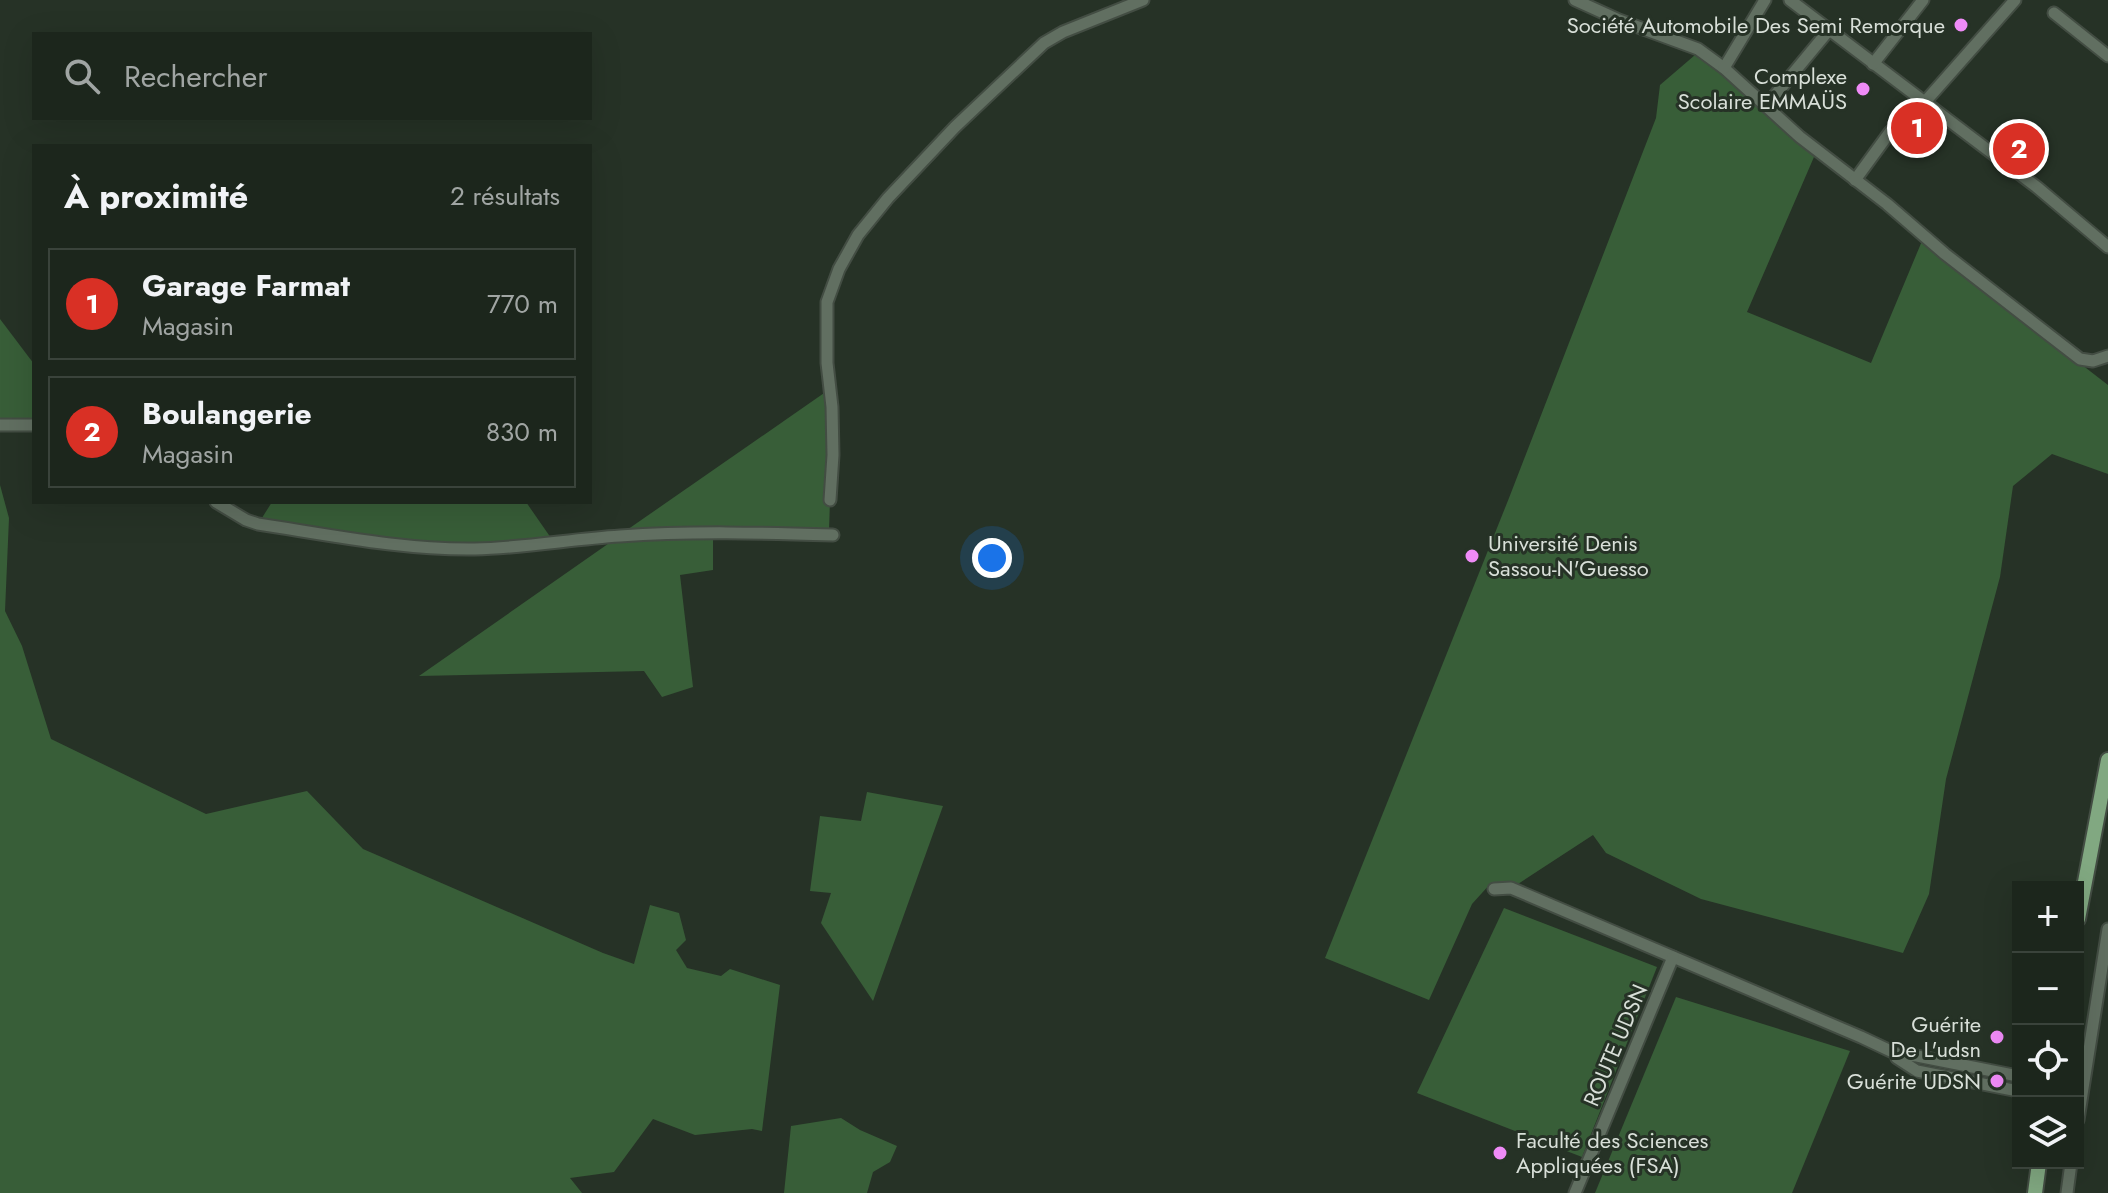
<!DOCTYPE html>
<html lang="fr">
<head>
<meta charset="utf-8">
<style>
  :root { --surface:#1c261c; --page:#252e25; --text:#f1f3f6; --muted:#a0a5a3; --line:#3a433b; --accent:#d93025 }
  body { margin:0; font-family:Jost,sans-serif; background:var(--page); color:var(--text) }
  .controls { position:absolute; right:24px; bottom:24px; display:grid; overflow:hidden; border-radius:0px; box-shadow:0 8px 32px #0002 }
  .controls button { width:72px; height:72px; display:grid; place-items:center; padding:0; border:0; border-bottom:2px solid var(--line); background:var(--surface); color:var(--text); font:40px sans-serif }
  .you { position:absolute; left:992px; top:558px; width:28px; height:28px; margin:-20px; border:6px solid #fff; border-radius:50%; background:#1a73e8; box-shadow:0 0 0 12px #1a73e833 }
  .badge { display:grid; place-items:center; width:52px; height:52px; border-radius:50%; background:var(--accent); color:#fff; font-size:26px; font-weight:700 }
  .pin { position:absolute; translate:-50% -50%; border:4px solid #fff; box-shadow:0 2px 8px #0006 }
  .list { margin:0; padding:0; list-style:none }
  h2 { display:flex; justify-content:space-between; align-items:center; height:104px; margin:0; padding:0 32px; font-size:34px }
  h2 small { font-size:26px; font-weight:400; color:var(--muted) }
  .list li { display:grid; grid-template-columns:52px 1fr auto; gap:24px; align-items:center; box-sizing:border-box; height:112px; margin:0 16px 16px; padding:0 16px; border:2px solid var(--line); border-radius:0px }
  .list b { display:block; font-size:30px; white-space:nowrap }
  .list p { margin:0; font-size:26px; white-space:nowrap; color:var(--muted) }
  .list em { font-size:26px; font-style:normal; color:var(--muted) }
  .icon { flex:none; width:44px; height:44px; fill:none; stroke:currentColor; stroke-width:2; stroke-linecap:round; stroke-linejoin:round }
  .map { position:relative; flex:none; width:2108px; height:1193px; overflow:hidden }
  .search { position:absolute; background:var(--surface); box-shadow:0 8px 32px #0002; left:32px; top:32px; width:560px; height:88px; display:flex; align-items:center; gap:20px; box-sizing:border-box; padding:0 28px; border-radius:0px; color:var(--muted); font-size:30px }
  .panel { position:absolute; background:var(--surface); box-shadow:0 8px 32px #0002; left:32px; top:144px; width:560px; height:360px; border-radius:0px }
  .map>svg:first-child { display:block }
  .green { fill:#385e38 }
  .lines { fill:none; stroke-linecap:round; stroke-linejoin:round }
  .minor-casing { stroke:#434d43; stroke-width:15 }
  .major-casing { stroke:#434d43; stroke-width:18 }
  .minor { stroke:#616f61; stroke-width:11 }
  .major { stroke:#81a881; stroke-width:14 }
  .poi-dot { fill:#ef8bf7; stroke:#263226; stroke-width:3 }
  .labels { text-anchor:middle; stroke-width:6; stroke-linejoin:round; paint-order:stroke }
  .poi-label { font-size:22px; fill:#d8dfd8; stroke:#263226; text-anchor:end }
  .street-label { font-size:22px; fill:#d8dfd8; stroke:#263226 }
</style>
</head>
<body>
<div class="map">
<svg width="2108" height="1193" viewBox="0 0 2108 1193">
  <rect width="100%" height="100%" fill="#263226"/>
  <g class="green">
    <polygon points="1695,55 1769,109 1817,150 1747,312 1871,363 1922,241 2108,385 2108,474 2052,454 2013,486 2000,577 1946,779 1929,894 1903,953 1701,899 1606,853 1593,835 1518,884 1491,883 1472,904 1429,1000 1325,958 1509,498 1656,118 1660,85"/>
    <polygon points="0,319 34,364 34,424 0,423"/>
    <polygon points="827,391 830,500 829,531 624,532"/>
    <polygon points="0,485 9,518 5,611 22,646 51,739 206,814 307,791 363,849 603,953 634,964 650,905 679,913 686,940 676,950 687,968 721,976 730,969 780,985 762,1131 752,1129 695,1135 653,1119 614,1172 570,1178 582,1193 0,1193"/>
    <path d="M272 502H526L551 538C515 542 481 545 445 543 383 542 321 529 260 521Z"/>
    <polygon points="713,537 713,570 680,575 693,687 662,697 644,671 419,676 615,539"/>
    <polygon points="867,792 943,806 873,1001 821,923 831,893 810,891 820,816 861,821"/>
    <polygon points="1504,908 1657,967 1582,1157 1417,1093"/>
    <polygon points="1676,997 1850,1051 1792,1193 1595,1193"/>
    <polygon points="841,1118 860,1130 897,1146 890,1162 873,1172 867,1193 784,1193 791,1126"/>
  </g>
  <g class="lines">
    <g class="minor-casing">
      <g id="minor">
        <polyline points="1575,0 1619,20 1698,49 1724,68 1800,137 1887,204 1945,254 2080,359 2093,361 2108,356"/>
        <polyline points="1790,0 2038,188 2108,247"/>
        <polyline points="2054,13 2108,56"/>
        <polyline points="1873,64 1923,0"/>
        <polyline points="1724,68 1765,0"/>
        <polyline points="1766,106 1829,30"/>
        <polyline points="1855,180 1890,132 1924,103 2015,0"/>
        <polyline points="0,425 34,425"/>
        <polyline points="830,500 833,455 832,407 827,363 827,302 839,269 858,235 888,198 955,127 1044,43 1063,32 1143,0"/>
        <path d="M216 502 246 520 258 524C330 535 403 550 475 549 524 548 572 539 620 536 691 531 762 533 833 535"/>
        <polyline points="1494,889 1511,888 1861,1037 1897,1054 1917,1056 2018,1076"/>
        <polyline points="1897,1054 1897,1058 1917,1071 2018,1091"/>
        <polyline points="2078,1120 2108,929"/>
        <polyline points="1575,1193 1673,957"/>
        <polyline points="2067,1193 2071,1163"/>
      </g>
    </g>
    <g class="major-casing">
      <g id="major">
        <polyline points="2078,919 2108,760"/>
        <polyline points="2035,1193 2039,1163"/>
      </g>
    </g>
    <use href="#minor" class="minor"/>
    <use href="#major" class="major"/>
  </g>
  <g class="poi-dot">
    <circle cx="1961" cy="25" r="8"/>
    <circle cx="1863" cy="89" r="8"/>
    <circle cx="1472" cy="556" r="8"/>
    <circle cx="1997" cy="1037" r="8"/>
    <circle cx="1997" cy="1081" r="8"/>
    <circle cx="1500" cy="1153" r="8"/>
  </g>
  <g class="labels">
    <g class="poi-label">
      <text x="1945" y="33">Société Automobile Des Semi Remorque</text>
      <text x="1847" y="84">Complexe<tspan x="1847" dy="25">Scolaire EMMAÜS</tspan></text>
      <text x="1488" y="551" text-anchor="start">Université Denis<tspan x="1488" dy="25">Sassou-N'Guesso</tspan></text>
      <text x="1981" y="1032">Guérite<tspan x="1981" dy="25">De L'udsn</tspan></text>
      <text x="1981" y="1089">Guérite UDSN</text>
      <text x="1516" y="1148" text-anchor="start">Faculté des Sciences<tspan x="1516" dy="25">Appliquées (FSA)</tspan></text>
    </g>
    <g class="street-label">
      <text transform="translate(1615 1045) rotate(-67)" y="8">ROUTE UDSN</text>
    </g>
  </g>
</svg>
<div class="controls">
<button>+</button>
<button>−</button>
<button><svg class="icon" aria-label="locate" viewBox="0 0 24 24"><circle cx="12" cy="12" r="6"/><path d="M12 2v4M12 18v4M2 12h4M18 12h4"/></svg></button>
<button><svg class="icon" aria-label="layers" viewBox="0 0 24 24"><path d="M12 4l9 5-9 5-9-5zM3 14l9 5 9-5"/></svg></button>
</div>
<div class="you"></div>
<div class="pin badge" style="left:1917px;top:128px">1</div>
<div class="pin badge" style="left:2019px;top:149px">2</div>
<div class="search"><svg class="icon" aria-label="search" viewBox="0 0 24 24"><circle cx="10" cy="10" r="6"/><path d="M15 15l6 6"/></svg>Rechercher</div>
<section class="panel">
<h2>À proximité<small>2 résultats</small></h2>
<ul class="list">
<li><span class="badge">1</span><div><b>Garage Farmat</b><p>Magasin</p></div><em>770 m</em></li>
<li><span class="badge">2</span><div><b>Boulangerie</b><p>Magasin</p></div><em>830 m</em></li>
</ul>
</section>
</div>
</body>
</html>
